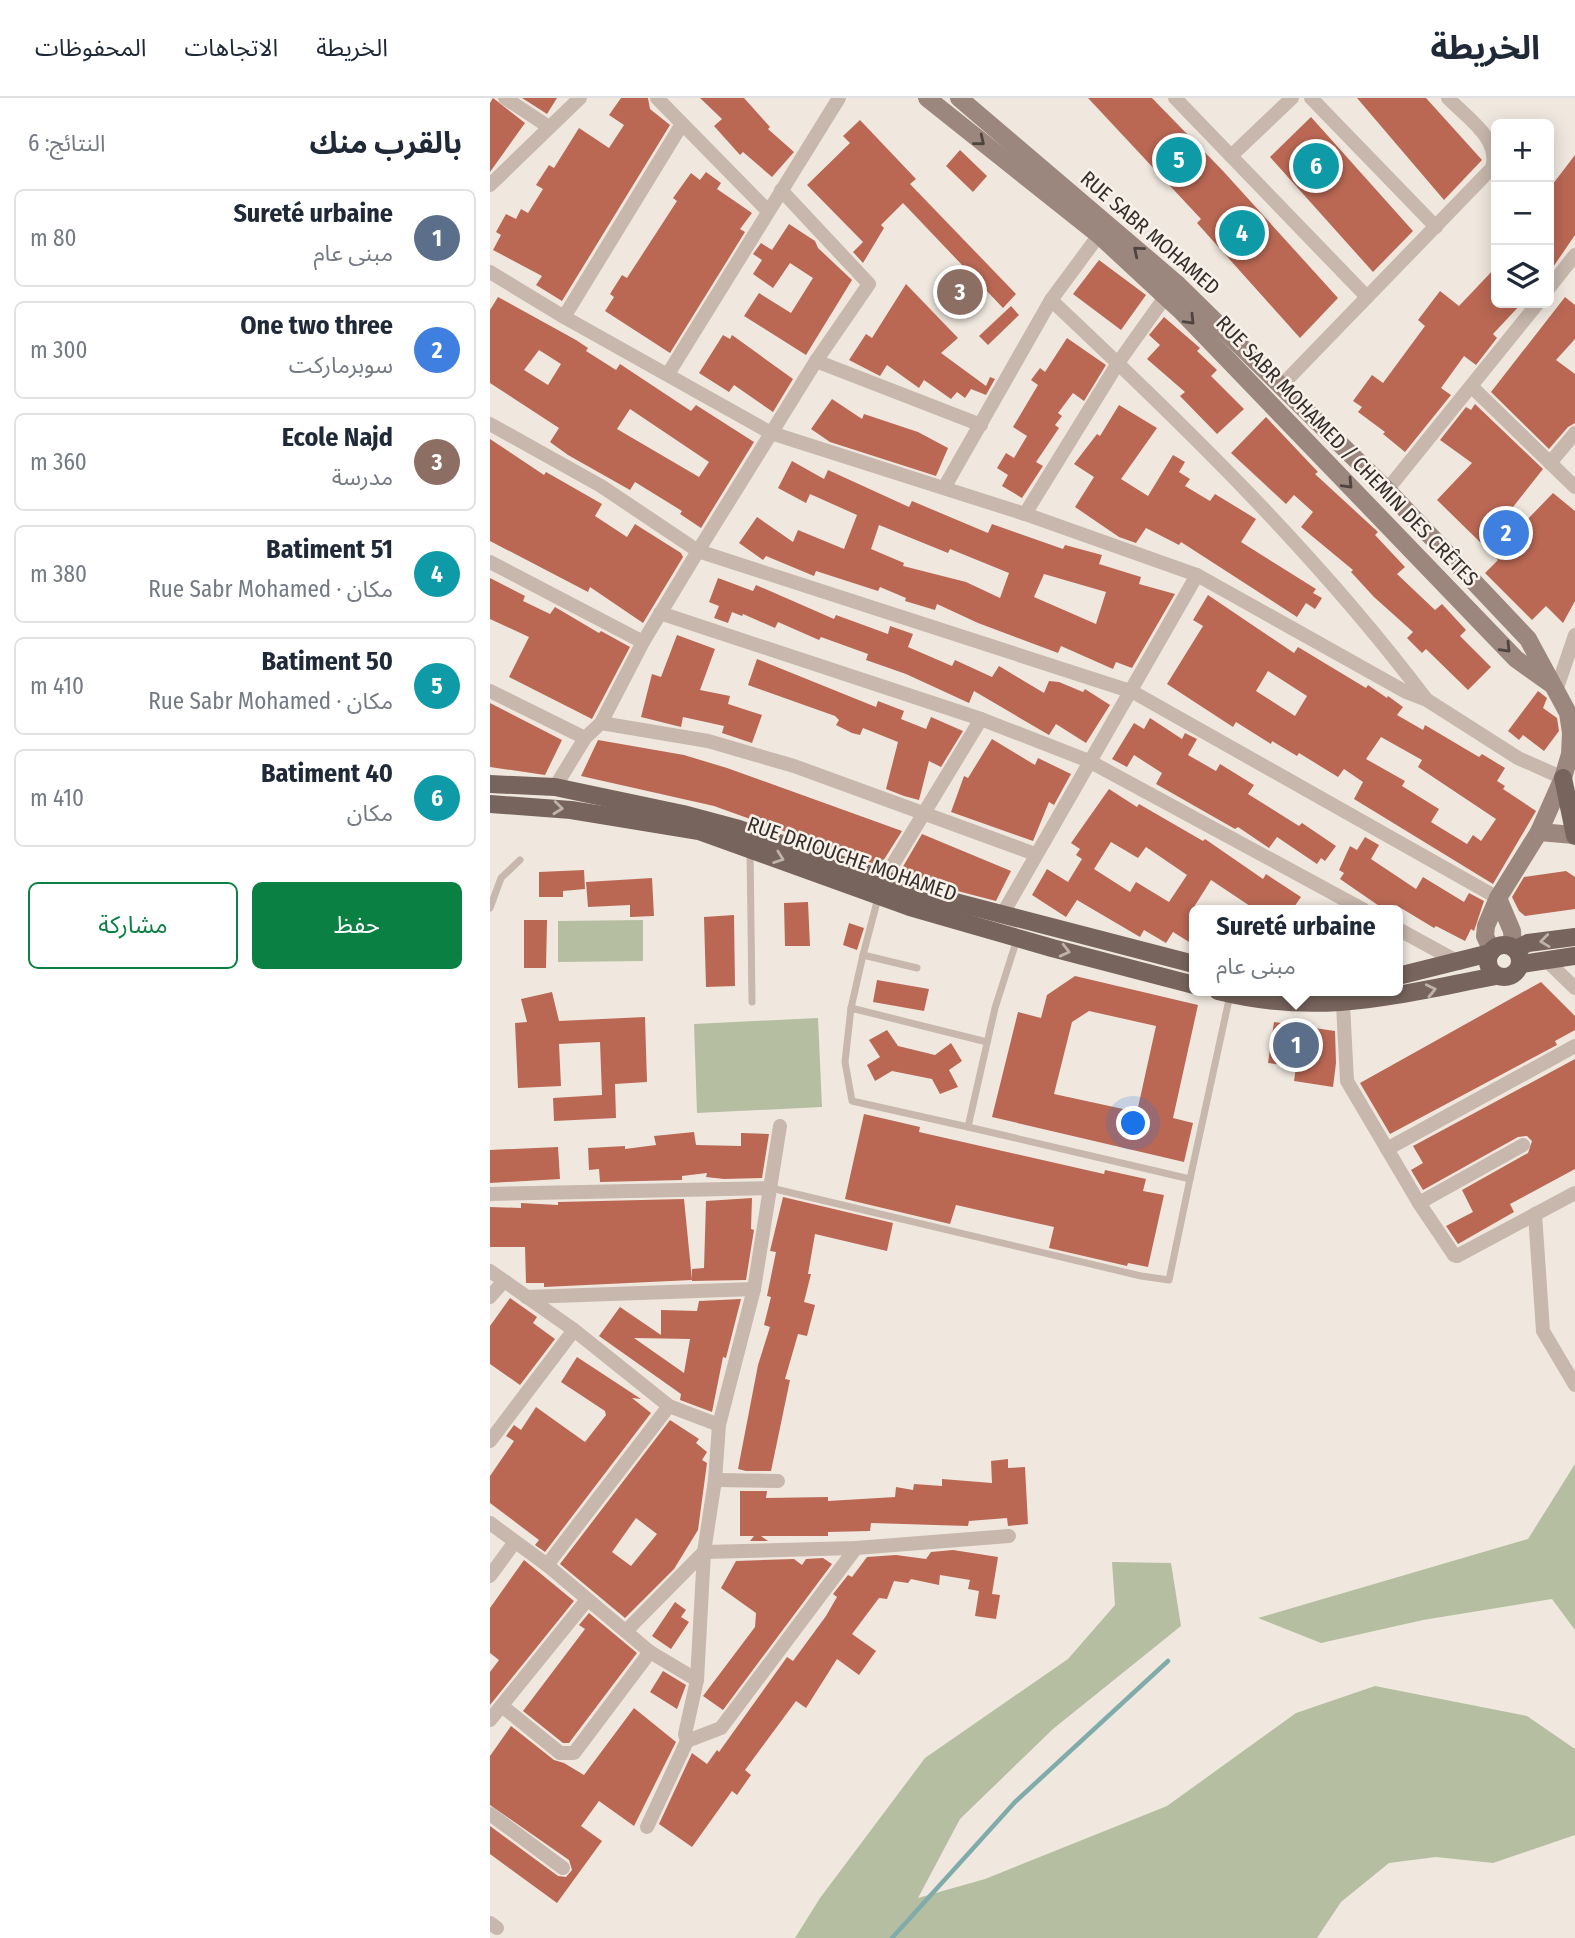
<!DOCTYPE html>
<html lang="ar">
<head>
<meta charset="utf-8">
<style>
  :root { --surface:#fff; --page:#f2f2f3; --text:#1f2937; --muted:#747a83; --line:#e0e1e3; --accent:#0b8043 }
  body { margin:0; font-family:"Fira Sans Condensed","Noto Sans Arabic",sans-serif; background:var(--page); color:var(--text); direction:rtl }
  .controls { position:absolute; right:21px; top:21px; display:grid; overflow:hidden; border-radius:10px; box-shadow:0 4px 18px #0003 }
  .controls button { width:63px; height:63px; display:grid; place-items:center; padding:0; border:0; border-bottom:2px solid var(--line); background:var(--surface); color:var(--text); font:35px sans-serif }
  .you { position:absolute; left:644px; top:1026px; width:24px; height:24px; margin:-18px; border:5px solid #fff; border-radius:50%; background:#1a73e8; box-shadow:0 0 0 10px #1a73e833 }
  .badge { display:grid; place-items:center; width:46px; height:46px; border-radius:50%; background:var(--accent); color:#fff; font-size:23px; font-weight:700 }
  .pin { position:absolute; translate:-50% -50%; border:4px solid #fff; box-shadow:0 2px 7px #0006 }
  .popup { position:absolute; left:699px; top:807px; width:214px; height:91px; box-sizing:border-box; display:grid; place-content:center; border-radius:10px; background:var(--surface); filter:drop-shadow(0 2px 5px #0005); font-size:23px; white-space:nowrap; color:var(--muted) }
  .popup b { font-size:26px; color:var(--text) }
  .popup::after { content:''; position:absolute; left:50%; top:100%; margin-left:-14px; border:14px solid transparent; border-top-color:var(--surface) }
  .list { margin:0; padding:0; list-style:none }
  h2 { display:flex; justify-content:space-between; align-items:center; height:91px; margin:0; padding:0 28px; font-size:30px }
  h2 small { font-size:23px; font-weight:400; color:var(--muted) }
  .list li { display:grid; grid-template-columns:46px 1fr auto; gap:21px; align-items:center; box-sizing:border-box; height:98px; margin:0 14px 14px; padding:0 14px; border:2px solid var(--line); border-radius:10px }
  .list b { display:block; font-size:26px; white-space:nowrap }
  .list p { margin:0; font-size:23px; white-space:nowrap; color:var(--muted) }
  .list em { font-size:23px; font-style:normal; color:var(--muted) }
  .actions { display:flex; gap:14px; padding:21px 28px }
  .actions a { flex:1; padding:16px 0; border:2px solid var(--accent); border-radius:10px; text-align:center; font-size:24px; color:var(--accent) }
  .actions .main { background:var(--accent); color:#fff }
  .icon { flex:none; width:38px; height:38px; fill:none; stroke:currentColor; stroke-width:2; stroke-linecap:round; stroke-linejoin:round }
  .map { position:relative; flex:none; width:1085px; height:1840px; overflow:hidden; direction:ltr }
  header { display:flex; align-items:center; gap:42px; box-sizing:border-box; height:98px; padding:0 35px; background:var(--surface); border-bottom:2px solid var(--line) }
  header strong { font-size:33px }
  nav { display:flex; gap:38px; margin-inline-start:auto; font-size:24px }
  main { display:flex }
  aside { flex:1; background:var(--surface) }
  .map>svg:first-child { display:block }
  .green { fill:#b6bea1 }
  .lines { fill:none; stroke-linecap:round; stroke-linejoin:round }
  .stream { stroke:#81abaa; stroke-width:4.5 }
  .building { fill:#ba6854; fill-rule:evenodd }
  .service { stroke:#c7b7ac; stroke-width:7 }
  .minor { stroke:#c7b7ac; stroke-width:14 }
  .secondary { stroke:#9b877e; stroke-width:18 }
  .primary { stroke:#77645d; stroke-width:18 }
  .oneway { stroke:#4f443f }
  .oneway2 { stroke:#beb2ab }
  .labels { text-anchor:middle; stroke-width:5; stroke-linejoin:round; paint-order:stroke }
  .street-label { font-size:21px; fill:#362e2a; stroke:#f8f2eb }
</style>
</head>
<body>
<header>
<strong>الخريطة</strong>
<nav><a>الخريطة</a><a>الاتجاهات</a><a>المحفوظات</a></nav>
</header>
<main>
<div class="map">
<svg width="1085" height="1840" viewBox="0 0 1085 1840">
  <rect width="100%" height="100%" fill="#f0e8df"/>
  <g class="green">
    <polygon points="153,822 153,863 68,864 68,823"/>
    <polygon points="328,920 332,1009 207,1015 204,926"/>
    <polygon points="1085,1366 1085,1532 1062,1501 933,1522 831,1545 768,1520 1038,1441"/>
    <polygon points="622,1464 681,1465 691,1528 563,1631 470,1721 428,1800 495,1781 677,1708 806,1615 885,1588 1037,1618 1085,1651 1085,1737 1003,1765 946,1759 899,1765 851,1804 827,1840 305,1840 330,1800 435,1660 578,1561 625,1507"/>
  </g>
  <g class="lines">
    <polyline class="stream" points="402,1840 525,1704 678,1563"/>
  </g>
  <g class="building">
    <polygon points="3,0 35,25 0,74 0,5"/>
    <polygon points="32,0 67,0 57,16"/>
    <polygon points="131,0 158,0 160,11 180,27 72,203 46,187 52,178 3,152 11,137 6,134 16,116 26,121 31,111 38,115 53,91 46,87 59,67 64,70 89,30 119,50 134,27 119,17"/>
    <polygon points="210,0 254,0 280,29 278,31 304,54 282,79 253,54 250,57 224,28 232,21"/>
    <polygon points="598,0 662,0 733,73 848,200 810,240 707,125 711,121"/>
    <polygon points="867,0 936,0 992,62 954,102"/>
    <polygon points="821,19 923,133 883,174 780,59"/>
    <polygon points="370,22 426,81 420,86 526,196 513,210 413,105 391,127 394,130 373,165 363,154 373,144 317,87 360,45 353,38"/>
    <polygon points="470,52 497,78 483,94 456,68"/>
    <polygon points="1085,57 1085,137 1059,175 1059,110 1064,104 1059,99 1059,91"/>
    <polygon points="216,74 231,85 227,91 262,115 250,131 255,134 180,255 115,213 124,199 120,196 132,177 137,180 187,103 183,100 201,75 210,82"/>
    <polygon points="299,126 325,143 328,150 362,182 316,257 254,218 269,195 301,215 323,180 300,165 283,190 263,176 272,162 263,156 271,145 282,152"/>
    <polygon points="609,162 656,197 631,232 583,196"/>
    <polygon points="1006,169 1006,205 1032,205 1003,236 1007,240 986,267 974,258 951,290 961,297 915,354 893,336 895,334 868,314 872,309 863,303 882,277 893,285 935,228 928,222 950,193 969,208"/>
    <polygon points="416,186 468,240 451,255 496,288 500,279 505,281 496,297 481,291 475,300 467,294 461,301 434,282 429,290 397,267 390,278 359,262 376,236 382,240"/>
    <path d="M8 199 86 242 98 250 96 253 126 272 130 266 201 313 206 307 264 344 211 430 190 416 192 413 145 384 140 392 78 357 60 344 69 330 0 285V212ZM49 252 71 266 58 287 34 272ZM140 311 219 364 209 379 127 331Z"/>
    <polygon points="1075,199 1085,207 1085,241 1066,262 1085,276 1085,325 1078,329 1059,351 1001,294"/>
    <polygon points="521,208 529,217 498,247 489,238"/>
    <polygon points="674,219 710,250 707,253 727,272 721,278 754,311 727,336 690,298 695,294 657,261 670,247 659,237"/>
    <polygon points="233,237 240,241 242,237 303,281 283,314 244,287 239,294 209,275"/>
    <polygon points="577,240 616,267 594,303 583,295 568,315 572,318 565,327 569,330 546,364 553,368 532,400 512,388 518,377 507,370 516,355 524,360 537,338 523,329 548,287 541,282 550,270 555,274"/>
    <polygon points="342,301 372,321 374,316 428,334 458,350 446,378 340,344 321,331"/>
    <polygon points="985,306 1053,371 993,447 947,402 982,365 950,342 976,309 981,312"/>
    <polygon points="629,307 667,330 631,381 658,398 683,357 695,364 689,374 700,381 695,388 720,403 725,396 766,421 751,444 826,491 823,495 832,500 825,511 816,505 807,519 691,444 689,447 656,430 646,445 629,439 585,409 604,379 584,366 607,336 610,338"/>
    <polygon points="776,319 828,374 825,376 888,434 885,437 915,469 907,476 945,512 952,506 976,532 970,538 1001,569 978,592 936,551 932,555 917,540 923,534 884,499 861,474 863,472 811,429 823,414 804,397 796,406 741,355"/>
    <polygon points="0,341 54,377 56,374 112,406 105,418 137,439 145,426 191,455 193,459 153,525 100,489 98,494 0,443"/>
    <path d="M302 363 334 381 338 372 419 409 422 403 498 435 502 426 573 451 575 447 612 457 609 466 651 479 649 486 685 496 642 570 626 564 623 571 571 548 568 555 488 525 447 506 445 512 415 503 416 500 390 489 388 493 326 473 324 478 276 458 273 462 249 445 267 419 303 444 308 432 354 451 367 417 320 396 316 405 288 390ZM389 427 458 455 460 451 519 475 510 500 476 484 413 468 414 465 381 451ZM554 476 616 494 606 526 544 499Z"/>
    <polygon points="1063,395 1085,413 1085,503 1073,525 1056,508 1042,522 995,475 1008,462 1003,457"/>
    <polygon points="0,480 35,498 33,503 60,516 65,509 109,535 111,533 140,549 102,621 19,579 39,539 0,521"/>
    <polygon points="228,480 263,493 266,487 344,521 346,517 398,536 400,528 423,536 418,549 462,568 465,562 502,579 509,568 554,595 559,583 569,584 593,594 595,591 620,607 596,645 566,626 559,637 484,593 479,605 416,576 376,562 378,556 331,539 329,542 288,524 285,530 253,516 252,518 242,514 238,525 224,520 229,508 219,504"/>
    <path d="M718 497 804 555 808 549 876 590 878 587 897 600 898 598 913 609 907 617 933 632 935 627 989 659 992 656 1015 670 1007 683 1015 688 1013 691 1046 713 1003 786 864 701 873 684 854 671 848 679 809 655 807 658 782 643 781 646 746 624 743 629 677 586 713 528 703 522ZM778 573 817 598 805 618 766 593ZM891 639 932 662 928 669 1006 721 991 743 983 737 977 746 941 724 949 711 912 688 915 683 876 661Z"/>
    <polygon points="187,537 225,551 210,592 240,598 238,606 272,617 262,645 232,635 234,628 193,619 191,629 151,619 162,576 171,579"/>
    <polygon points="267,561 386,609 388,603 414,613 411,621 436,631 441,619 473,633 451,669 439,663 429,702 414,698 396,691 408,644 373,630 370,637 362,635 346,627 349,622 345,618 258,587"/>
    <polygon points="1048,593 1057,600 1053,610 1067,620 1069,633 1054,653 1033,637 1029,642 1018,633"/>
    <polygon points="0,605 72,642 55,677 0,669"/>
    <polygon points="660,620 692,641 695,635 707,641 698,657 726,673 730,666 764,687 758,696 809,728 812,725 846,748 835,763 831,760 827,766 787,739 779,750 748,729 745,731 666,686 672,675 644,657 637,669 622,661 644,625 654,631"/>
    <polygon points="502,641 545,667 548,660 581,676 564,707 559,704 543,743 461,714 474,678 478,680"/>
    <polygon points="108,642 194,657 237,670 412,733 390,768 224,708 91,678"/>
    <path d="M619 691 647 709 649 706 713 743 715 741 773 781 776 776 811 799 802 812H766L721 782 704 809V847L683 834 676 845 654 832 650 839 587 802 576 819 542 797 557 771 578 784 592 761 586 757 590 751 581 745ZM621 744 648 760 656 749 697 777 679 804 646 784 640 794 604 771Z"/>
    <polygon points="432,736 521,773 506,803 456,790 411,772"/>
    <polygon points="875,739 889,747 881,761 926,791 933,779 974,804 979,795 994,803 984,833 981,831 975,843 946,828 944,830 906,807 902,812 895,812 850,781 854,775 849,772 860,748 867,752"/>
    <polygon points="94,772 95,791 73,793 73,799 49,799 49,774"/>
    <polygon points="1076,773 1085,779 1085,811 1035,818 1029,813 1022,799 1034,779"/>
    <polygon points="162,780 164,818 140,819 140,807 98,809 96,784"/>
    <polygon points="318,804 320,848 295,848 294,805"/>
    <polygon points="244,817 245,888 216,889 214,819"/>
    <polygon points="34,822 57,822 56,870 34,870"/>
    <polygon points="359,825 374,830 367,852 353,847"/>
    <path d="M585 878 708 907 683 1020 703 1025 694 1064 502 1019 528 914 551 920 557 897ZM599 913 666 928 647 1014 564 996 582 924Z"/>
    <polygon points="387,882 439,891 434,913 383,904"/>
    <polygon points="1051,884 1085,918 1085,932 1065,943 1067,947 900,1036 870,985"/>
    <polygon points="62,894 69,923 155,919 157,984 125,986 126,1020 64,1023 63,1000 112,997 110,944 69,946 71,988 28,990 25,925 37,924 31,901"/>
    <polygon points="784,924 845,933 846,965 843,989 804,983 806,969 778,965"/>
    <polygon points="397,932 408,948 445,957 461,945 472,963 459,972 468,989 450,996 442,981 402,973 385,983 377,967 390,959 379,942"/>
    <polygon points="1085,961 1085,1071 1020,1106 1024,1114 968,1146 956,1128 983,1114 972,1092 1038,1055 1042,1043 1037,1038 1028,1039 933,1092 921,1072 933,1065 923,1048"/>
    <polygon points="374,1016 430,1029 429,1034 614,1076 615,1072 656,1081 653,1093 674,1097 658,1169 638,1165 637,1168 559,1150 564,1129 466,1107 460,1126 355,1101"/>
    <polygon points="204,1034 206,1047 251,1048 251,1035 279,1036 272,1080 234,1081 216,1079 217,1075 192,1078 192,1082 110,1084 109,1071 99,1072 98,1050 135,1048 135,1051 166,1047 164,1038"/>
    <polygon points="68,1049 70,1081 0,1085 0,1052"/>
    <polygon points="293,1099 403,1125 397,1153 325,1136 318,1176 321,1176 314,1204 325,1207 317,1238 308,1236 295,1281 300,1282 281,1373 256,1373 248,1371 268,1267 280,1229 274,1227 281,1199 277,1198 286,1154 280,1153"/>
    <polygon points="262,1100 261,1131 264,1132 256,1182 202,1183 202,1171 214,1170 216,1103"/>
    <polygon points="194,1101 202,1182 54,1189 54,1185 36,1185 35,1149 0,1149 0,1109 31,1110 31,1105 68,1107 68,1104"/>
    <polygon points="20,1200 47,1219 43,1225 65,1241 30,1287 0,1266 0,1228"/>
    <path d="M251 1201 236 1260 233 1259 222 1314 190 1302 191 1296 109 1238 130 1209 171 1237V1212L207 1213 209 1203ZM144 1240 200 1241 194 1275Z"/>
    <polygon points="87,1259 151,1301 142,1300 161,1315 55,1454 45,1447 49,1442 0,1405 0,1378 24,1343 16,1338 24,1327 31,1332 46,1309 95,1344 116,1317 115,1313 71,1284"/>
    <path d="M180 1322 209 1341 206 1345 217 1354 212 1362 217 1365 208 1432 184 1471 135 1520 70 1466ZM146 1420 167 1436 141 1468 122 1454Z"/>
    <polygon points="518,1361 518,1370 535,1369 538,1426 518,1428 517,1420 479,1423 478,1428 381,1425 380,1433 338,1434 338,1438 271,1438 278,1443 260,1443 264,1438 250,1438 250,1393 277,1393 276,1400 338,1399 338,1403 405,1399 406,1389 423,1392 424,1386 452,1388 452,1381 502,1385 501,1363"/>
    <polygon points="463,1452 508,1459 502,1496 510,1497 506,1521 485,1518 489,1493 478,1491 480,1482 450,1477 449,1487 421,1481 418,1485 404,1483 397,1501 389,1500 362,1536 386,1553 369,1577 347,1561 316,1610 306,1603 255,1672 261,1677 247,1697 242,1693 202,1749 169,1726 202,1655 217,1666 227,1652 229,1654 297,1559 303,1563 336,1518 347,1499 343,1496 358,1477 362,1479 377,1459 406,1457 436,1461 441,1454"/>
    <polygon points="333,1460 342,1466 233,1612 213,1598 265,1529 266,1515 231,1490 246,1463 304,1461 312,1467 316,1461"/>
    <polygon points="34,1462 84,1503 0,1607 0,1574 9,1562 0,1555 0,1510"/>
    <polygon points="185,1504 196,1512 191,1519 199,1524 181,1551 162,1538"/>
    <polygon points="99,1515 147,1555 79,1645 73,1645 33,1613 95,1531 89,1527"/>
    <polygon points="173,1573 196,1587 187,1611 160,1594"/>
    <polygon points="144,1610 186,1644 144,1728 109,1703 91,1728 112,1743 67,1805 0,1756 0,1728 68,1778 76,1779 82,1772 79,1762 0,1707 0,1658 21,1628 64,1662 74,1665 94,1677"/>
  </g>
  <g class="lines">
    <g class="service">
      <polyline points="260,751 262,904"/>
      <polyline points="0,810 11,780 30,762"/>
      <polyline points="527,841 505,910 478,1029 700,1081 740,897"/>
      <polyline points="373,857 388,800"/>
      <polyline points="361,910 373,857 427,870"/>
      <polyline points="478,1029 362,1003 355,964 361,910 497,944"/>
      <polyline points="281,1090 651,1178 679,1182 700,1081"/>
    </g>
    <g class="minor">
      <polyline points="15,0 59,29"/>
      <polyline points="167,0 278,113"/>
      <polyline points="685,0 877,199"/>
      <polyline points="821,0 946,129"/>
      <polyline points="741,58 802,0"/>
      <polyline points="0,87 90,0"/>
      <polyline points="0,174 74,219 281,335 535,416 707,477 916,594 937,602 1028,660 1073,680"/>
      <polyline points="1059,190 1085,157"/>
      <path d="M561 202C694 327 826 455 936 601"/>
      <polyline points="74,219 192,26"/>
      <polyline points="326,263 491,327"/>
      <polyline points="178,276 349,0"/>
      <path d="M791 288 1002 70C1011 41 976 19 958 0"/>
      <polyline points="982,289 1085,389"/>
      <polyline points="0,326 111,388 208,453 643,594 1008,800"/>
      <polyline points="1060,365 1085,335"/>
      <polyline points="454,390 561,202 609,137"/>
      <polyline points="897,392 1048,205"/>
      <polyline points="535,416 628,265 675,199"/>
      <polyline points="0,464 153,544"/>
      <polyline points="170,515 491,621 599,663 874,812"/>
      <polyline points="1067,590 1085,537"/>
      <polyline points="0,593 95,640"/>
      <polyline points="111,625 218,643 304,668 545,756"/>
      <polyline points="65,689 95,640 111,625 153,544 208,453 326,263 379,186 291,92"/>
      <polyline points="394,781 491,621"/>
      <polyline points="512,817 707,477"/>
      <polyline points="908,831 970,865"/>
      <polyline points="1057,863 1085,890"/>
      <polyline points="853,906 857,983 929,1105 964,1157 967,1158 1085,1095"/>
      <polyline points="897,1051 1085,948"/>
      <polyline points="0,1096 281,1090"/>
      <polyline points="929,1105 1033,1047"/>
      <polyline points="1045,1116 1053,1233 1085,1287"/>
      <polyline points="0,1173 84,1232 179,1308 229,1327 225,1382 214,1454 207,1582 195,1636 197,1643 157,1729"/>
      <polyline points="0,1199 14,1183"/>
      <polyline points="36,1199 264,1191"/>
      <polyline points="229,1327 264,1191 290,1028"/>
      <polyline points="0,1343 84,1232"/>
      <polyline points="225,1382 288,1383"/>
      <polyline points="0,1425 57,1467 160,1554 207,1582"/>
      <polyline points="57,1467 179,1308"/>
      <polyline points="0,1478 24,1445"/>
      <polyline points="136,1533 214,1454 366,1450 519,1438"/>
      <polyline points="12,1608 70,1655 84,1655 160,1554"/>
      <polyline points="0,1622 97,1502"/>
      <polyline points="197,1643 231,1630 366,1450"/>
      <polyline points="0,1716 73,1770"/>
      <polyline points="0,1825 7,1830"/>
    </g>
    <g class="secondary">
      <polyline points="437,0 609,137 692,214 1026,561 1061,586"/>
      <polyline points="469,0 686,185 897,392 1038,541 1078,615 1081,635 1080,656 1073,680 1049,734 1008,800 996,828 995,838 1002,853"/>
      <polyline points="1049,734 1084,737"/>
      <polyline points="1008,800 1022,833 1023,849"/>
    </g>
    <g class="primary">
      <polyline points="1073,680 1085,738"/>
      <polyline points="0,686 65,689 193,716 249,731 438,797 704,866"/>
      <polyline points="0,706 81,712 209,733 420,809 562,850 704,887"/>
      <circle cx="1014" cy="863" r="16"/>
      <polyline points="1026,851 1038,845 1085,839"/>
      <polyline points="1031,866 1085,858"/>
      <polyline points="908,878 1000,855"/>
      <path d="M728 893C832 919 905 897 1006 878"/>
    </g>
  </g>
  <defs><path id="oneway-chevron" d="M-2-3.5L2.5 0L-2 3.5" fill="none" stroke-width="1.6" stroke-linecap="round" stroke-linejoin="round" transform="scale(1.75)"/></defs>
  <g class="oneway">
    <use href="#oneway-chevron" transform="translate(490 43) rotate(39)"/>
    <use href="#oneway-chevron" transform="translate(648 153) rotate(-140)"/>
    <use href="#oneway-chevron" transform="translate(700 222) rotate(46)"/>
    <use href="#oneway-chevron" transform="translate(858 386) rotate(46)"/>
    <use href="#oneway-chevron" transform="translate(1016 550) rotate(46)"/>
  </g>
  <g class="oneway2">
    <use href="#oneway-chevron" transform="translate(68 710) rotate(6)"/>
    <use href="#oneway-chevron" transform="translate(289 760) rotate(20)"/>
    <use href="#oneway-chevron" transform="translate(1055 843) rotate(173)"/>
    <use href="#oneway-chevron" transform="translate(575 853) rotate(14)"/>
    <use href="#oneway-chevron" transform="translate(941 892) rotate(-13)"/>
  </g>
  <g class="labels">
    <g class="street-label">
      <text transform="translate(660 135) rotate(41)" y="7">RUE SABR MOHAMED</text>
      <text transform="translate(857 353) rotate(46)" y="7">RUE SABR MOHAMED / CHEMIN DES CRÊTES</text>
      <text transform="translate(362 761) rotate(19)" y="7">RUE DRIOUCHE MOHAMED</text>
    </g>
  </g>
</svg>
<div class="controls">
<button>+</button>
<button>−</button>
<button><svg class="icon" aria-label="layers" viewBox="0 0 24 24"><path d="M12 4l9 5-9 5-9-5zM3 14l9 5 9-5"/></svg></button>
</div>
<div class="you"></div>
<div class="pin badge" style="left:806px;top:947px;background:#5c6f8a">1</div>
<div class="popup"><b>Sureté urbaine</b>مبنى عام</div>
<div class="pin badge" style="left:1016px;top:435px;background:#3f7fe0">2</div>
<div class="pin badge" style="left:470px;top:194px;background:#8d6e63">3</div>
<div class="pin badge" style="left:752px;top:135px;background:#0f9aa8">4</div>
<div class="pin badge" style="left:689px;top:62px;background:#0f9aa8">5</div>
<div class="pin badge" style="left:826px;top:68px;background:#0f9aa8">6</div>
</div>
<aside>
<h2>بالقرب منك<small>النتائج: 6</small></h2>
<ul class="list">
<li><span class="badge" style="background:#5c6f8a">1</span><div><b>Sureté urbaine</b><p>مبنى عام</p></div><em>80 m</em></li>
<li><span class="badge" style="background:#3f7fe0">2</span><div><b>One two three</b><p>سوبرماركت</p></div><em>300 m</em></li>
<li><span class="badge" style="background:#8d6e63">3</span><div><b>Ecole Najd</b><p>مدرسة</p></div><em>360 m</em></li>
<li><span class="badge" style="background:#0f9aa8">4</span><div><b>Batiment 51</b><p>مكان · Rue Sabr Mohamed</p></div><em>380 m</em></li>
<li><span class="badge" style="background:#0f9aa8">5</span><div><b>Batiment 50</b><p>مكان · Rue Sabr Mohamed</p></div><em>410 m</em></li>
<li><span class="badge" style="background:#0f9aa8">6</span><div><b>Batiment 40</b><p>مكان</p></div><em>410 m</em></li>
</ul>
<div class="actions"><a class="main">حفظ</a><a>مشاركة</a></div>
</aside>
</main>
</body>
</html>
